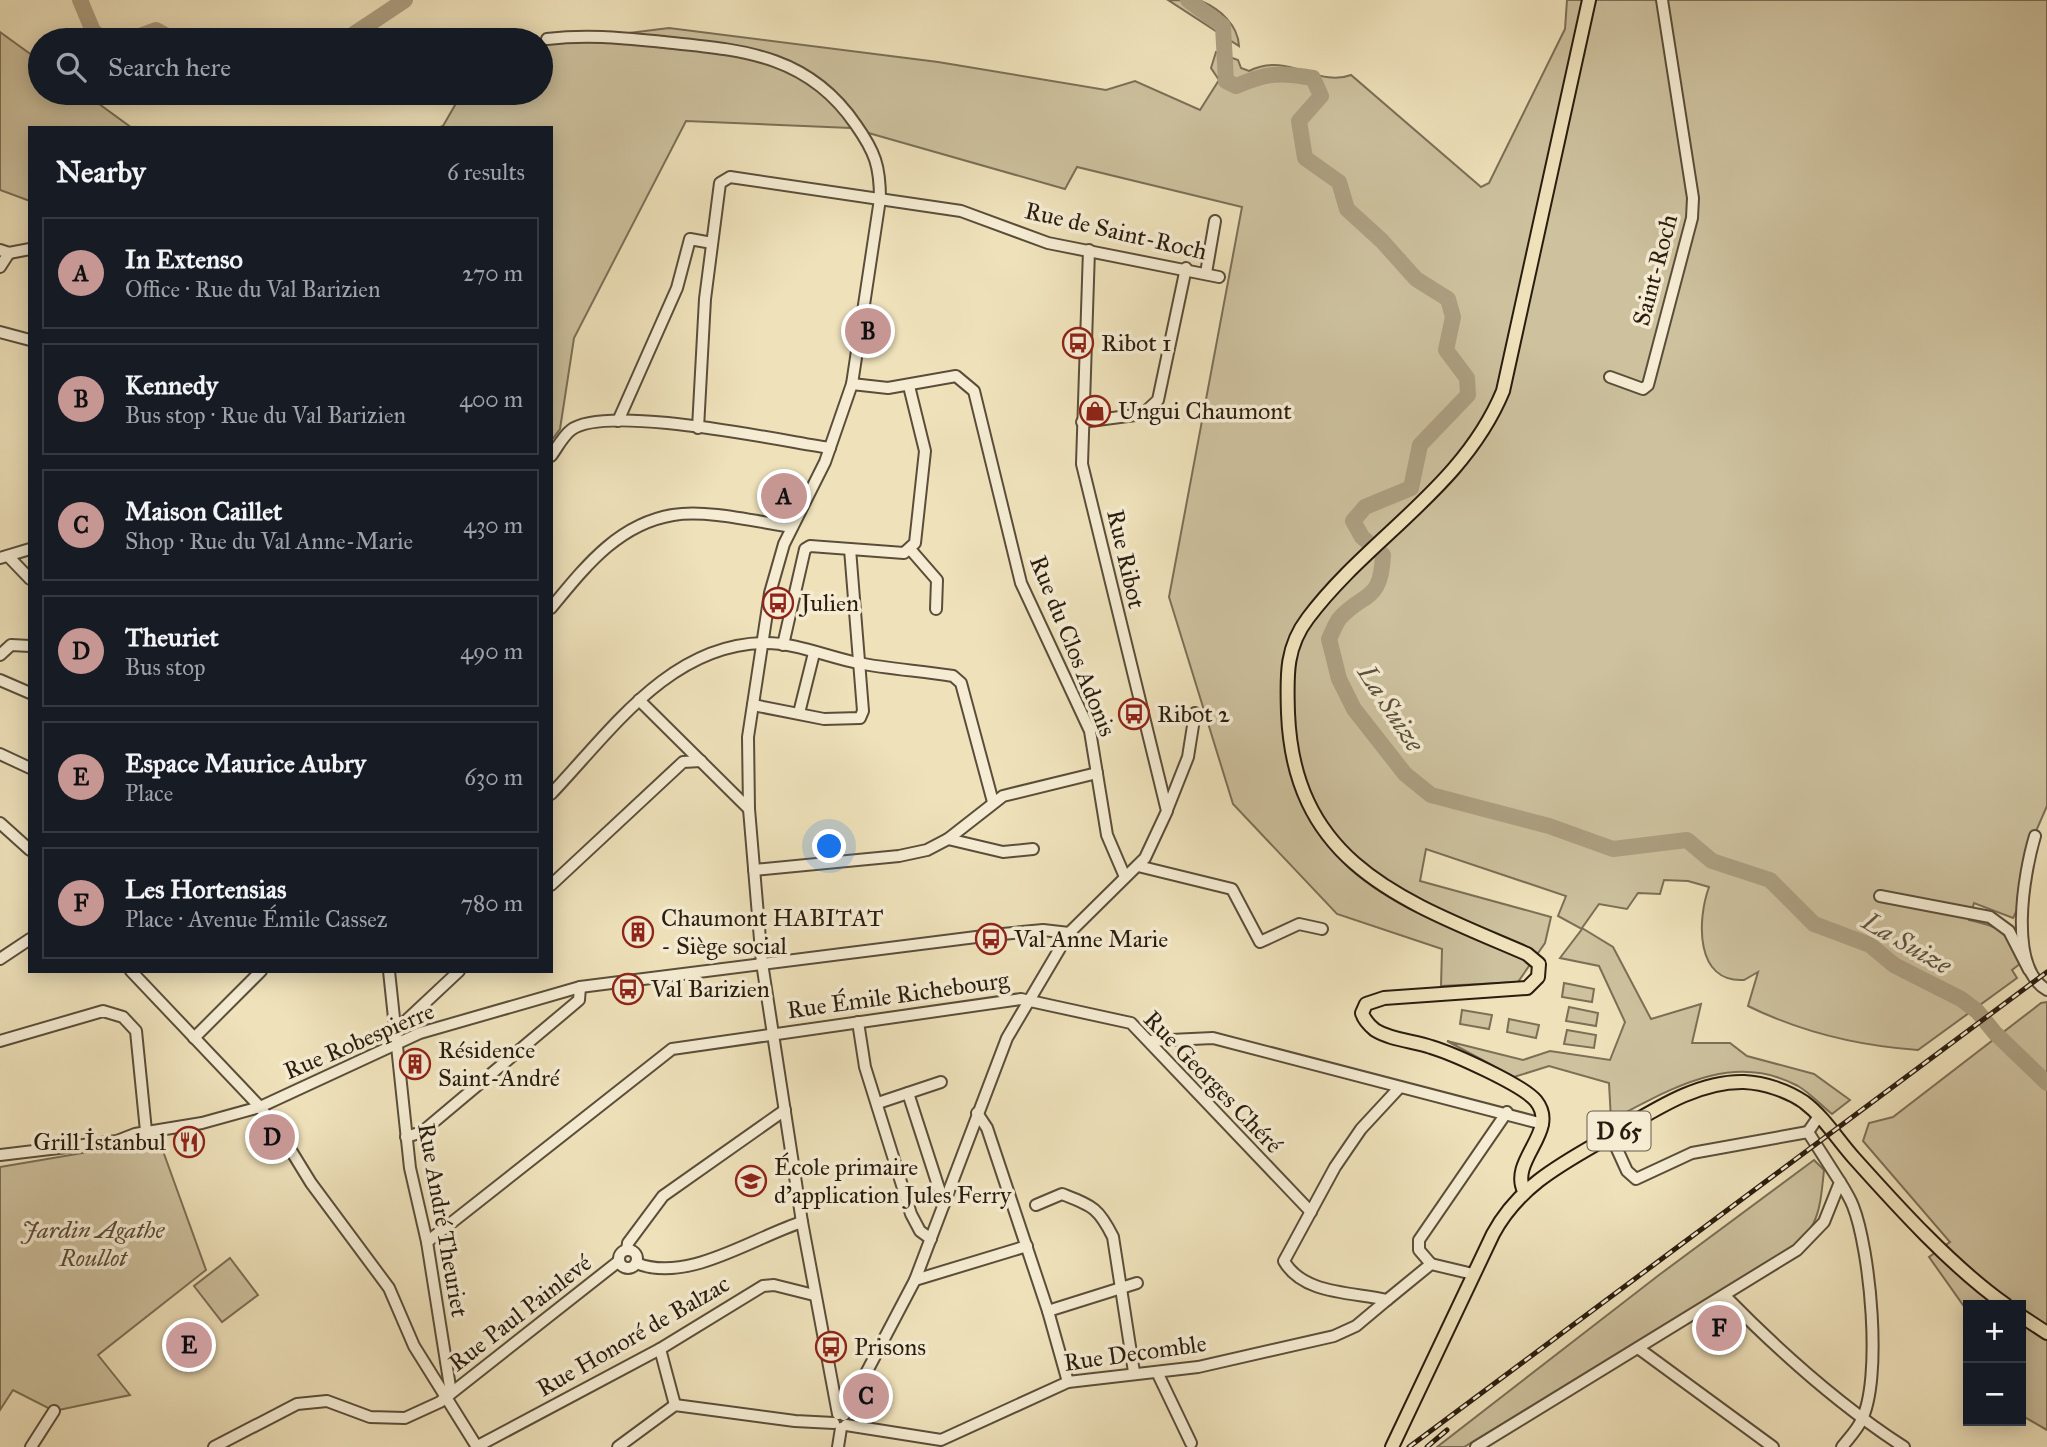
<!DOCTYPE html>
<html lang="en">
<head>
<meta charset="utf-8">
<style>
  :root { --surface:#171b24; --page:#20242c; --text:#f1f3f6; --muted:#9ea1a6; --line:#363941; --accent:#c59692 }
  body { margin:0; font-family:"IM FELL Great Primer",serif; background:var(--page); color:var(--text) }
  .controls { position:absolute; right:21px; bottom:21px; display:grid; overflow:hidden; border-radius:0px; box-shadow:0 4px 18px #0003 }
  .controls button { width:63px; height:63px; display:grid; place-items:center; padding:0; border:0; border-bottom:2px solid var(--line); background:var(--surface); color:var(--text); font:35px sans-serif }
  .you { position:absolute; left:830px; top:847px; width:24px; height:24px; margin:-18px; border:5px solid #fff; border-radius:50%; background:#1a73e8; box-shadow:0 0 0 10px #1a73e833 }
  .badge { display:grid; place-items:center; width:46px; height:46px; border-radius:50%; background:var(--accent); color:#111; font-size:23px; font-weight:700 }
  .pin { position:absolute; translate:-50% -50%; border:4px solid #fff; box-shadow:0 2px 7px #0006 }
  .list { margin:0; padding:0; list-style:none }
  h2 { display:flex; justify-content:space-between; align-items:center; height:91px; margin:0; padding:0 28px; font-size:30px }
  h2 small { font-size:23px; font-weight:400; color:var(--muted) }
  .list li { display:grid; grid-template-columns:46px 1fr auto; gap:21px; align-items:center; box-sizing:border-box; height:112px; margin:0 14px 14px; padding:0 14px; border:2px solid var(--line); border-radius:0px }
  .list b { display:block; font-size:26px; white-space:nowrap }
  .list p { margin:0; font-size:23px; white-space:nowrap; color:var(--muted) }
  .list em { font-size:23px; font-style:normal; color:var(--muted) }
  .icon { flex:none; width:38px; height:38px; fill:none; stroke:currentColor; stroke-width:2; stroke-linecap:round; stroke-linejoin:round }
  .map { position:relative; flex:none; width:2047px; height:1447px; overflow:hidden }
  .search { position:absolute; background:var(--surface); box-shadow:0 4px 18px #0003; left:28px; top:28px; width:525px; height:77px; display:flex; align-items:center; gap:18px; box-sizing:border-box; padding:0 24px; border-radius:38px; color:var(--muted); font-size:26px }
  .panel { position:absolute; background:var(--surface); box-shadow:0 4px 18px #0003; left:28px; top:126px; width:525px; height:847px; border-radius:0px }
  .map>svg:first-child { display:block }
  .green { fill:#cdc19e; stroke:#7b6f56; stroke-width:2 }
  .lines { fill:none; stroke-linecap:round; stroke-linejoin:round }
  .river { stroke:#ac9f81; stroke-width:16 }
  .minor-casing { stroke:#5a4e3a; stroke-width:14 }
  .major-casing { stroke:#291d0f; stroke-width:16 }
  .minor { stroke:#f5ecd3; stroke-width:10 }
  .major { stroke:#efe2bb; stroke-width:12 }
  .rail-casing { stroke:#291d0f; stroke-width:5 }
  .rail { stroke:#f5ecd3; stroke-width:2.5; stroke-dasharray:8; stroke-linecap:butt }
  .labels { text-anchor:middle; stroke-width:7; stroke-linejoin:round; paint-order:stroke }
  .shield { fill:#f5ecd3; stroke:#665b4a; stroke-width:2 }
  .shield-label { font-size:23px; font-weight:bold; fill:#291d0f }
  .street-label { font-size:24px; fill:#291d0f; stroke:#f5ecd3 }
  .poi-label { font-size:24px; fill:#291d0f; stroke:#f5ecd3; text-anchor:start }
  .park-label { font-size:24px; font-style:italic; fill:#5a4e3a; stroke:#f5ecd3 }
  .water-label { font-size:26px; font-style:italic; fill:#5d513d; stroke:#f5ecd3 }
</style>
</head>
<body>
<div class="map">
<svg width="2047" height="1447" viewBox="0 0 2047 1447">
  <rect width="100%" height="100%" fill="#efe2bb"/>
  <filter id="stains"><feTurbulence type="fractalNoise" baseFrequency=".00286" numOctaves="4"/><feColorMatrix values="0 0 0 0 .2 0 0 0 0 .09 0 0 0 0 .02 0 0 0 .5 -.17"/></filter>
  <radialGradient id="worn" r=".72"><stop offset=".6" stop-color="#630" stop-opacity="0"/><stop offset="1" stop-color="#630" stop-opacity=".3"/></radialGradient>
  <g class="green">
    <path d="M1168 0C1177 0 1192 0 1201 1 1220 9 1238 25 1239 46Z"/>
    <path d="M1567 0H2047V806L2023 861 2019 906 2013 918 1974 903 1969 920C2004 928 2004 930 2021 963L2012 970 2017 978 1918 1050C1861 1046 1801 1032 1748 1006L1758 972 1744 980C1695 983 1697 920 1709 887L1688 881 1664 880 1660 894 1638 893 1627 909 1599 904 1582 928 1613 947 1651 1019 1701 1004 1692 1043H1730L1747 1056 1814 1074 1850 1100 1832 1114C1821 1105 1810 1093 1798 1086 1731 1050 1670 1090 1611 1120L1609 1083 1549 1066 1514 1077 1447 1041 1523 1060 1550 1051 1610 1060 1625 1022 1599 966 1560 958 1582 929 1558 916 1566 896 1426 849 1420 881 1551 917 1545 943 1518 982 1441 986 1442 949 1337 914 1233 804 1169 597 1242 207 1077 167 1065 189 851 128 686 121 574 338 560 429 551 441V128H437L443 126 462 93H541V44L669 28 938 62 1106 90 1135 81 1200 110 1219 80 1211 68 1216 52 1238 60 1241 68 1249 71C1289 51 1317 88 1351 75L1481 187 1489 183 1565 29Z"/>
    <polygon points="0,32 40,61 40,93 84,93 132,128 30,128 30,201 0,190"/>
    <polygon points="1564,983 1594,989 1592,1002 1562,997"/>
    <polygon points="2047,1002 2047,1430 2021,1415 2021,1305 1968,1305 1968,1312 1929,1257 1950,1242 1863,1141 1869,1123 1893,1117 2041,1003"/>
    <polygon points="1569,1007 1598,1013 1596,1026 1566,1021"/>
    <polygon points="1462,1010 1492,1015 1489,1029 1460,1024"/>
    <polygon points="1509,1019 1539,1025 1536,1038 1507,1032"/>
    <polygon points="1567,1030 1596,1035 1594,1048 1564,1044"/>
    <polygon points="159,1140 206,1270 98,1355 130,1395 54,1411 13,1390 0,1410 0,1167"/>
    <path d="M1814 1160 1824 1170C1819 1222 1817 1230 1775 1261L1464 1447H1437L1659 1275Z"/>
    <polygon points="230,1258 258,1295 222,1322 194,1286"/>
  </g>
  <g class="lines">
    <g class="river">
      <polyline points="80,0 93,31 104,40"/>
      <path d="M1188 0 1223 26 1226 81 1236 86C1267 73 1279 72 1313 78L1321 96 1299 121 1305 158 1339 182 1347 209 1382 241 1416 279 1448 299 1453 317 1446 350 1467 378 1468 395 1420 445 1411 488 1365 507 1353 521 1362 537 1383 555C1381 603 1364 591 1339 619 1335 625 1332 633 1329 639L1339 679 1354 709 1405 774 1431 795 1549 826 1613 849 1687 840 1712 861 1770 880 1814 924 1870 945 1894 965 1961 999 1977 1011 1995 1033 2047 1083"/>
      <polyline points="129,40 156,30 174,40"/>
      <polyline points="345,40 405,0"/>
    </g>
    <g class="minor-casing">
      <g id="minor">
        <path d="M547 39C588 34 623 38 664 42 742 50 808 54 856 125 875 152 880 166 880 199L852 384 825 462 784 544 770 593 748 737 749 809 762 963 802 1222 838 1414"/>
        <polyline points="0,250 9,253 30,249"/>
        <polyline points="0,267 9,253"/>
        <polyline points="1206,273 1215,221"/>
        <polyline points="0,332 30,340"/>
        <polyline points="1610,377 1643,389 1648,385 1692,218 1693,198 1662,0"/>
        <polyline points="852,384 888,388 956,376 974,391 1021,583 1090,731 1107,835 1125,877"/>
        <polyline points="618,421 677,288 690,239 712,243"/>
        <polyline points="1082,422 1143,414 1158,400 1186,268"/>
        <polyline points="698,428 705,299 720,183 730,177 961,211 1048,243 1219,277"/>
        <path d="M551 456C557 448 563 436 571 430 606 403 782 441 830 448"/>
        <polyline points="910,549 937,580 936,609"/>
        <polyline points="8,556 30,579"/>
        <polyline points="0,558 30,549"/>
        <path d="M551 608C585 567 618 524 673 515 706 509 758 522 792 527"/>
        <polyline points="783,645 805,549 810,546 904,553 915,543 925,451 909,386"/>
        <polyline points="0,655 11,645 30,646"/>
        <polyline points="0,680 30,693"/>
        <polyline points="639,700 749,809"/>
        <polyline points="753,705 824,719 860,718 863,711 850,549"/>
        <polyline points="799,713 814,653"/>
        <polyline points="0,754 30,768"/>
        <path d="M551 794C610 732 669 645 763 643 794 642 828 657 858 663 889 669 922 671 953 676L961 683 993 802"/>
        <polyline points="1167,810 1188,757 1195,713"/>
        <polyline points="0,823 30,850"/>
        <path d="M2035 836C2024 873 2007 967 2047 990"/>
        <polyline points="948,839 1003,852 1033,849"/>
        <polyline points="1138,866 1232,889 1260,942 1299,924 1322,929"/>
        <polyline points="754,870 899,856 927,850 948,839 1003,796 1097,773"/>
        <polyline points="551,885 683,762 701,761"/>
        <polyline points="1880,896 1990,917 2009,931 2029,970"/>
        <polyline points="0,959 30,939"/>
        <polyline points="131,971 260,1107 287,1144 311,1183 389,1288 414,1346 477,1447"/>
        <polyline points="389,971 410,1168 427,1242 451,1393"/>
        <polyline points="858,1022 865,1067 911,1214 920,1231 931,1239"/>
        <polyline points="395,1031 459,971"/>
        <polyline points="194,1038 261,971"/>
        <polyline points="0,1041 103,1011 123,1017 136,1031 146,1131"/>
        <polyline points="1149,1041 1213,1038 1543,1124"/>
        <path d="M1399 1088 1361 1129 1335 1167 1284 1261C1303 1295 1354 1292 1387 1300L1431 1264 1473 1274"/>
        <polyline points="908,1093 944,1204"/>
        <polyline points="878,1103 941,1082"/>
        <polyline points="977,1113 987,1128 1048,1311 1068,1382"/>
        <polyline points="1611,1136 1627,1171 1636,1179 1692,1153 1808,1132"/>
        <polyline points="406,1137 422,1132 579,1000 580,987"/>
        <polyline points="0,1155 117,1141 135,1134 202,1123 260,1107 420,1033 580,987 992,935 1043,930 1069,933"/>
        <path d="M1840 1182C1845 1190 1850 1198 1853 1206 1870 1249 1883 1380 1861 1421 1857 1430 1848 1439 1842 1447"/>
        <path d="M1036 1205 1062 1194C1092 1206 1098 1207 1113 1237L1134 1372"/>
        <polyline points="427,1242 672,1049 1021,999 1131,1023 1311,1212"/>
        <polyline points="627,1250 628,1243 663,1196 785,1110"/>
        <circle cx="628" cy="1259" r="9"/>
        <path d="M636 1263C687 1284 752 1238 802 1222"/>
        <polyline points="1431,1264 1419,1250 1419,1240 1507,1112"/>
        <polyline points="915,1280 1027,1246"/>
        <path d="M1726 1297C1780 1352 1839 1405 1904 1447"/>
        <polyline points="1048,1311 1137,1283"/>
        <polyline points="1638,1348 1773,1447"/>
        <polyline points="660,1349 675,1405"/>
        <polyline points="1157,1372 1191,1443"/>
        <polyline points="844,1415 915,1280 1007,1038 1069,933 1145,858 1167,811 1082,464 1089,250"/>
        <polyline points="846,1425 941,1440 1068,1382 1198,1367 1334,1336 1356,1326 1387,1300"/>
        <polyline points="31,1447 54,1411"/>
        <polyline points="214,1447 297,1404 327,1401 370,1417 405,1418 440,1402 619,1261"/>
        <polyline points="476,1447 660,1349 763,1286 774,1285 814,1295"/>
        <polyline points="618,1447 675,1405 795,1421 834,1423"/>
        <polyline points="838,1447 841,1428"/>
        <polyline points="1476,1447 1797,1250 1824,1222 1840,1182 1808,1132 1819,1116"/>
      </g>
    </g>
    <g class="major-casing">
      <g id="major">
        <path d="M1524 1191C1509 1160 1560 1131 1536 1101 1523 1085 1454 1054 1431 1047 1414 1041 1391 1040 1375 1030 1369 1025 1364 1020 1362 1013L1366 1004 1384 998 1527 988 1538 977 1539 964 1527 954C1407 902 1294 867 1288 713 1287 677 1285 648 1308 618 1369 537 1463 488 1503 391L1589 0"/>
        <polyline points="2021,1316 2047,1333"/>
        <path d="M1392 1447 1493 1234C1522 1180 1572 1159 1622 1129 1659 1107 1700 1081 1744 1082 1765 1083 1788 1091 1804 1102 1824 1117 1837 1139 1854 1158 1897 1206 1952 1267 2006 1305"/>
      </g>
    </g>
    <use href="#minor" class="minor"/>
    <use href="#major" class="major"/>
    <g class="rail-casing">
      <g id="rail">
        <polyline points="1409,1447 2047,972"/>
        <polyline points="1427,1447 1447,1430"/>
      </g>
    </g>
    <use href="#rail" class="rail"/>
  </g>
  <defs>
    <g id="bus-ring" transform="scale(1.575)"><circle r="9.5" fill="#f5ecd3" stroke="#8f2418" stroke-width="1.5"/><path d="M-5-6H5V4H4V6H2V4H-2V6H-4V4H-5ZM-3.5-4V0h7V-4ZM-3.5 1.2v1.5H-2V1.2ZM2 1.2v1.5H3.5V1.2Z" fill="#8f2418"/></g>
    <g id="shop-ring" transform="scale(1.575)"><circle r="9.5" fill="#f5ecd3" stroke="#8f2418" stroke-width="1.5"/><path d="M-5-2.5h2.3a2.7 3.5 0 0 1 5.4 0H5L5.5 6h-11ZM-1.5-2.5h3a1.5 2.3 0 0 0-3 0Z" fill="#8f2418"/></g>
    <g id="building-ring" transform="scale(1.575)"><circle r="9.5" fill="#f5ecd3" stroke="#8f2418" stroke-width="1.5"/><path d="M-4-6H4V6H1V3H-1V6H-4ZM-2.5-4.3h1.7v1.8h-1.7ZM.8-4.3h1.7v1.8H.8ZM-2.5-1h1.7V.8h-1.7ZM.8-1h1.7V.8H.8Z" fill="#8f2418"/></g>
    <g id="restaurant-ring" transform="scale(1.575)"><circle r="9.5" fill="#f5ecd3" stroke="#8f2418" stroke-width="1.5"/><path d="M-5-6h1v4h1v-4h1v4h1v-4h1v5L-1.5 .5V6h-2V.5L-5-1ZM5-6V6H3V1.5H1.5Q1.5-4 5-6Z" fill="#8f2418"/></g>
    <g id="school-ring" transform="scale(1.575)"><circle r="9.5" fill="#f5ecd3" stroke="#8f2418" stroke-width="1.5"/><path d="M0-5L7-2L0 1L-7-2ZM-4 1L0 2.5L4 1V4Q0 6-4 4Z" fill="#8f2418"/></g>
  </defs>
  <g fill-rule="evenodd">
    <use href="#bus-ring" x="1078" y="343"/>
    <use href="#shop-ring" x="1095" y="411"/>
    <use href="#bus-ring" x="778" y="603"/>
    <use href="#bus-ring" x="1134" y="714"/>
    <use href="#building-ring" x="638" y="932"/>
    <use href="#bus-ring" x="991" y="939"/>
    <use href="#bus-ring" x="628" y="989"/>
    <use href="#building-ring" x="415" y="1064"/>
    <use href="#restaurant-ring" x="189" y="1142"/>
    <use href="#school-ring" x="751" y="1181"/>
    <use href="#bus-ring" x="831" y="1347"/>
  </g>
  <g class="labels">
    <rect class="shield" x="1587.5" y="1111.5" width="63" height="39" rx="5"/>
    <g class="shield-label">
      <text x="1619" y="1139">D 65</text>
    </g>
    <g class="street-label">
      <text transform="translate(1116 231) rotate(13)" y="8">Rue de Saint-Roch</text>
      <text transform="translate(1655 270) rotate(-75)" y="8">Saint-Roch</text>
      <text transform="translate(1126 559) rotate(77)" y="8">Rue Ribot</text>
      <text transform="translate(1073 646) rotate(68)" y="8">Rue du Clos Adonis</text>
      <text transform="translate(898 995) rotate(-8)" y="8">Rue Émile Richebourg</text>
      <text transform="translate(359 1041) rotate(-23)" y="8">Rue Robespierre</text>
      <text transform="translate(1213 1082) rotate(46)" y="8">Rue Georges Chéré</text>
      <text transform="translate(443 1220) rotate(80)" y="8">Rue André Theuriet</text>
      <text transform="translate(520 1313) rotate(-38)" y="8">Rue Paul Painlevé</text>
      <text transform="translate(633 1336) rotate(-30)" y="8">Rue Honoré de Balzac</text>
      <text transform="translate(1135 1353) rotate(-8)" y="8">Rue Decomble</text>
    </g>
    <g class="poi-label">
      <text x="1101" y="351">Ribot 1</text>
      <text x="1118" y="419">Ungui Chaumont</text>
      <text x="801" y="611">Julien</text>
      <text x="1157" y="722">Ribot 2</text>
      <text x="661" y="926">Chaumont HABITAT<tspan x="661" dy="28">- Siège social</tspan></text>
      <text x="1014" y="947">Val Anne Marie</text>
      <text x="651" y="997">Val Barizien</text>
      <text x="438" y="1058">Résidence<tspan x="438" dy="28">Saint-André</tspan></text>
      <text x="166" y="1150" text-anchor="end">Grill İstanbul</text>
      <text x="774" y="1175">École primaire<tspan x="774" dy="28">d'application Jules Ferry</tspan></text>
      <text x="854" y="1355">Prisons</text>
    </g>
    <g class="park-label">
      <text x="93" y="1238">Jardin Agathe<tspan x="93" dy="28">Roullot</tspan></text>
    </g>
    <g class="water-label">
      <text transform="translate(1391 708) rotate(57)" y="9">La Suize</text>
      <text transform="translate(1907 943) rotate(30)" y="9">La Suize</text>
    </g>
  </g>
  <rect width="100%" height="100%" filter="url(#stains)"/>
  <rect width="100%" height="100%" fill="url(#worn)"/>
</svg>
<div class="controls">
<button>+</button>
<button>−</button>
</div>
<div class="you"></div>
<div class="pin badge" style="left:784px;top:496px">A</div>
<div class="pin badge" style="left:868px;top:331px">B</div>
<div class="pin badge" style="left:866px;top:1396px">C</div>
<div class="pin badge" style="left:272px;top:1137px">D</div>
<div class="pin badge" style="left:189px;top:1345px">E</div>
<div class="pin badge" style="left:1719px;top:1328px">F</div>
<div class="search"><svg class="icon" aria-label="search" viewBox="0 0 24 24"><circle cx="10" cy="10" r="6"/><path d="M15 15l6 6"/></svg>Search here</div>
<section class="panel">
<h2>Nearby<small>6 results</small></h2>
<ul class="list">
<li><span class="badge">A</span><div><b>In Extenso</b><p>Office · Rue du Val Barizien</p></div><em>270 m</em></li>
<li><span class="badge">B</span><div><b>Kennedy</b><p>Bus stop · Rue du Val Barizien</p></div><em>400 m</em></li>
<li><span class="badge">C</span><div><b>Maison Caillet</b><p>Shop · Rue du Val Anne-Marie</p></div><em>430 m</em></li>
<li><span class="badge">D</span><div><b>Theuriet</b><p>Bus stop</p></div><em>490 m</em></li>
<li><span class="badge">E</span><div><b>Espace Maurice Aubry</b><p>Place</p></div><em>630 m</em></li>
<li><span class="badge">F</span><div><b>Les Hortensias</b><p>Place · Avenue Émile Cassez</p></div><em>780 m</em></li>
</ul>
</section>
</div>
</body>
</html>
